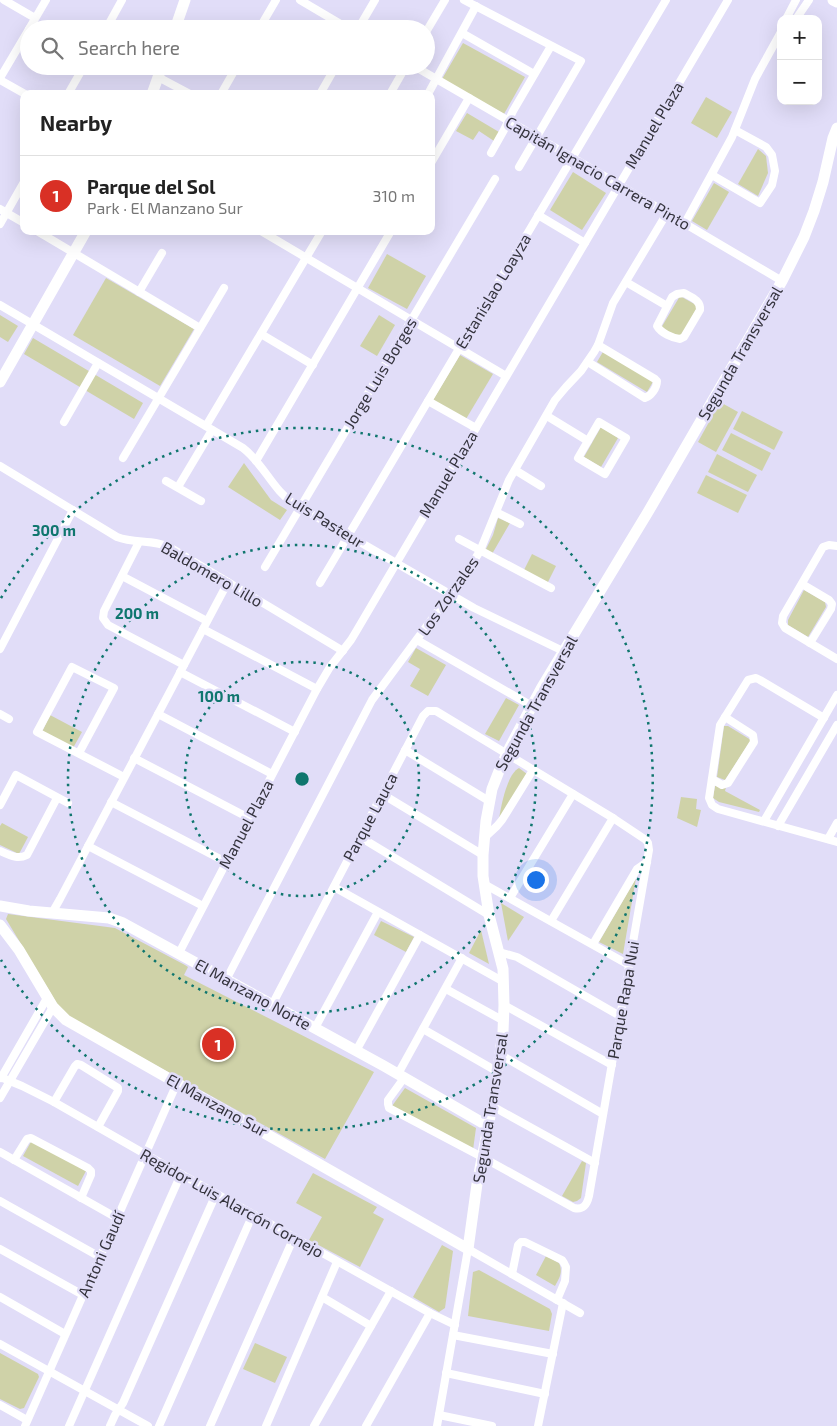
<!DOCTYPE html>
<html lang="en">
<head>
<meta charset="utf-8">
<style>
  :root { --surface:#fff; --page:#f6f6f6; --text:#222; --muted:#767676; --line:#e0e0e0; --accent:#d93025 }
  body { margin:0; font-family:"Exo 2",sans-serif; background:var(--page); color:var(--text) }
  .controls { position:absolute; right:15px; top:15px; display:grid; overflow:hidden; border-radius:10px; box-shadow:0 5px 20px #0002 }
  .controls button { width:45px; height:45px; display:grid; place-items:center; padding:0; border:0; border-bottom:1px solid var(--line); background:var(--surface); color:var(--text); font:25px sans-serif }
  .you { position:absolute; left:535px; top:879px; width:18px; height:18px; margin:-12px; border:4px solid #fff; border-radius:50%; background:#1a73e8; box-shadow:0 0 0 8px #1a73e833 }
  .badge { display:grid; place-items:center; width:32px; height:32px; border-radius:50%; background:var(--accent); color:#fff; font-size:16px; font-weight:700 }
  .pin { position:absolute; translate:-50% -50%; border:2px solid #fff; box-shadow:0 1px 5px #0006 }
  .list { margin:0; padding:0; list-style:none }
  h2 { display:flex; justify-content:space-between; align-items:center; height:65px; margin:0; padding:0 20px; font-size:21px }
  h2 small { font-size:16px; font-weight:400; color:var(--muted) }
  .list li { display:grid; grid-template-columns:32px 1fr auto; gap:15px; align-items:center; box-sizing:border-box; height:80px; padding:0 20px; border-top:1px solid var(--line) }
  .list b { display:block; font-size:19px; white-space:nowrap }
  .list p { margin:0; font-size:16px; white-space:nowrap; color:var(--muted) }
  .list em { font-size:16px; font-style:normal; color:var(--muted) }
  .icon { flex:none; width:28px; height:28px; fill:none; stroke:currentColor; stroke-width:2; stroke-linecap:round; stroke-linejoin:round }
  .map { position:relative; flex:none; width:837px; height:1426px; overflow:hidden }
  .search { position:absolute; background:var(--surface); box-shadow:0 5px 20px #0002; left:20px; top:20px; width:415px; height:55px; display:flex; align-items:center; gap:12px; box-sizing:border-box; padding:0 18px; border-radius:28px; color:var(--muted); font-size:19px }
  .panel { position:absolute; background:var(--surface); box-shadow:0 5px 20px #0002; left:20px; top:90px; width:415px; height:145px; border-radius:10px }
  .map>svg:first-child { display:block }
  .green { fill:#cfd2a8 }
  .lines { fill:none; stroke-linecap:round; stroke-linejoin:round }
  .street { stroke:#fff; stroke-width:8 }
  .secondary { stroke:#fff; stroke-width:11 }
  .ring { fill:none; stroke:#0f766e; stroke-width:2.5; stroke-dasharray:2.5 5 }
  .labels { text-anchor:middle; stroke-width:5; stroke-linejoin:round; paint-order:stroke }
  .street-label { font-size:16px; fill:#34333d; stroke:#e1ddf8 }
  .centre { fill:#0f766e; stroke:#e1ddf8; stroke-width:2.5 }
  .ring-label { font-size:15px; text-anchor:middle; font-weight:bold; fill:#0f766e; stroke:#e1ddf8; stroke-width:5; stroke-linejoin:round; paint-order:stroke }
</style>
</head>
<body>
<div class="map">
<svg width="837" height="1426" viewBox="0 0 837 1426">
  <rect width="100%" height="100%" fill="#e1ddf8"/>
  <g class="green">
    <polygon points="463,43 525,77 504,114 442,79"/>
    <polygon points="706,97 732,112 717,138 691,123"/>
    <polygon points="467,113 499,132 494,141 479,131 473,140 456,131"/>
    <polygon points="758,149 766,156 768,173 758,196 738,184"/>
    <polygon points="573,172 606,193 582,230 550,210"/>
    <polygon points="714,183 729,192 707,230 692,221"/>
    <polygon points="387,254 426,276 407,309 368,288"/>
    <polygon points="106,278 194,329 160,386 73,335"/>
    <polygon points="680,296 698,306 680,338 661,328"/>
    <polygon points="0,315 18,326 8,342 0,337"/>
    <polygon points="379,315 395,325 377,356 360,346"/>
    <polygon points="33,338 143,403 134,419 24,354"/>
    <polygon points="604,350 654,380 647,392 597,362"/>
    <polygon points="460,355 493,374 466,419 433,400"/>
    <polygon points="720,402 738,412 716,452 698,442"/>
    <polygon points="742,411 783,432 774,450 733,429"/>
    <polygon points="601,427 618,438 601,467 584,457"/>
    <polygon points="731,433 771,453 762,471 722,450"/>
    <polygon points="717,454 757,475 748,492 708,472"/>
    <polygon points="244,463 271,500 287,510 280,520 228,487"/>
    <polygon points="706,475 747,495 738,513 697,493"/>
    <polygon points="498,518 510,523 492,554 485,551 493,535"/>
    <polygon points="532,554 556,566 547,584 523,572"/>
    <polygon points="804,590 825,602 826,607 808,637 788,625 788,620"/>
    <polygon points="416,648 446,665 428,696 410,686 420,669 408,662"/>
    <polygon points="506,698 519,705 499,741 485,734"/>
    <polygon points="50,715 82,732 73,748 42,732"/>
    <polygon points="724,726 728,726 751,740 725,780 717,777"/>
    <path d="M519 768 527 774 499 819C501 806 507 774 519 768Z"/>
    <polygon points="715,786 726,787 725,791 760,810 759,812 719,802 713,798"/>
    <polygon points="681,797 697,799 696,809 701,810 697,827 677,818"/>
    <polygon points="2,823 28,837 19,854 0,845 0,826"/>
    <polygon points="636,878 623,954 599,942"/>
    <polygon points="501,903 524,917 508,941"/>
    <polygon points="8,914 115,928 185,965 188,967 184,975 374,1072 325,1159 67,1016 59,1007 6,919"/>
    <polygon points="381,921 414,937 406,952 374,935"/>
    <polygon points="481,930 489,964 469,953"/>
    <polygon points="405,1088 476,1128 473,1150 392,1106"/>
    <polygon points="32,1140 86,1171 78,1186 23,1156"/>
    <polygon points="582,1161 586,1163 581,1198 577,1201 573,1202 562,1196"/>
    <polygon points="313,1173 377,1207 373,1213 384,1219 360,1267 309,1240 322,1217 296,1203"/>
    <polygon points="442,1245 453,1251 445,1308 439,1312 413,1297"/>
    <path d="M546 1256 559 1263C563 1272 560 1277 555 1286L536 1275Z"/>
    <polygon points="479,1270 550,1309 552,1314 549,1331 468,1316 473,1272"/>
    <polygon points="255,1343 287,1357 275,1383 243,1369"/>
    <polygon points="0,1353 38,1374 39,1377 24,1408 20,1409 0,1399"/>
  </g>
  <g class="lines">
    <g class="street">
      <polyline points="4,0 35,18"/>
      <polyline points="300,0 349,29"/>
      <polyline points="464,0 581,61 519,167"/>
      <polyline points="786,19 796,0"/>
      <polyline points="796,19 809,0"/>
      <polyline points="29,29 46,0"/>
      <polyline points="106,29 122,0"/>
      <polyline points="259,29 276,0"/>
      <polyline points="358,29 375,0"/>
      <polyline points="426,32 445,0"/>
      <polyline points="462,33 534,74"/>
      <polyline points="414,66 611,180 782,281"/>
      <polyline points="158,77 190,94"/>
      <polyline points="0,78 29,29"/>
      <polyline points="0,80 25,94"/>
      <polyline points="68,94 84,66"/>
      <polyline points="221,94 237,66"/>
      <polyline points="320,94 336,66"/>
      <polyline points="390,94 406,66"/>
      <polyline points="428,94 476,6"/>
      <polyline points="491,153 504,130 513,111 551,46"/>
      <polyline points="431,163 469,98"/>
      <polyline points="712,175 760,203 772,185 775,171 772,155 766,147 735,130"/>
      <polyline points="0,209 24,223"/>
      <polyline points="538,215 585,243"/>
      <polyline points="685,223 732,137 755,79 781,32"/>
      <polyline points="0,224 24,182"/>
      <polyline points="37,231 200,328"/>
      <polyline points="261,231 506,376"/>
      <polyline points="626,282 667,306"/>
      <polyline points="139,292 162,253"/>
      <path d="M684 293C691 297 701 300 700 310L684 337 680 339C672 338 661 333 657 326L672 297 677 294Z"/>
      <path d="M0 305 243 448C263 463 273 490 294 504L474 608 563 651"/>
      <polyline points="261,334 313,365"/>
      <path d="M588 362 645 398C651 396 657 388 657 381L655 379 598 345"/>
      <polyline points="428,401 476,428"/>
      <polyline points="547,416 588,441"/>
      <polyline points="64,422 98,363"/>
      <polygon points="599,422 626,438 605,474 578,458"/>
      <polyline points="206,426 322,231"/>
      <polyline points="123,458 224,288"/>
      <polyline points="256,461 391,231"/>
      <path d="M0 466 117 537C135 544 154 539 171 548L343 651"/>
      <polyline points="515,470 541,486"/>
      <polyline points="166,481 201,501"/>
      <polyline points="178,487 212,430"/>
      <polyline points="496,512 520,524"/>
      <polyline points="459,539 551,588"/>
      <polyline points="139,542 104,611 103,618 108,625 184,665"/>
      <polyline points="837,546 829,545 823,547 783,616 782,623 785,628 837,659"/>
      <polyline points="265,567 495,179"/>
      <polyline points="122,576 207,621"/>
      <polyline points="320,583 666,0"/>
      <polyline points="802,584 829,600 832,604 831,609 810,643"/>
      <polyline points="203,629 317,689"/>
      <polyline points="417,640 532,706"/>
      <polyline points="0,649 73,510"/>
      <polyline points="180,672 295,732"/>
      <polyline points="0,714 9,719"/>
      <polyline points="158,714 272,774"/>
      <polyline points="824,718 760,680 756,678 748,680 720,725 709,798 712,805 718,809 837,842"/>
      <polyline points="405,750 489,801"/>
      <polyline points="79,753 114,688 72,667 37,732 124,777"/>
      <polyline points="134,758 249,818"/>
      <polyline points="712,779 722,785 728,783 754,742 753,735 725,717"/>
      <polyline points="382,794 483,855"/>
      <polyline points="111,802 226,862"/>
      <polyline points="0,805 16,775 68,803"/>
      <polyline points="764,821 837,695"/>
      <polyline points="778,826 837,725"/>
      <polyline points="360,837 489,915"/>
      <polyline points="484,838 497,826 502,820 533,770"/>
      <polyline points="828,839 837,823"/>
      <polyline points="88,846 203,906"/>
      <path d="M0 851C10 855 17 860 27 855L57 798"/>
      <polyline points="484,884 629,965"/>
      <polyline points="334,887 504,982"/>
      <polyline points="510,898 573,794"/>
      <polyline points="52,913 60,899 228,582"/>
      <polyline points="551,921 613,818"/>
      <polyline points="593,944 637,869 647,862"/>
      <polyline points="499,952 517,957 620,1016"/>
      <polyline points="179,953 317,689 330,667 351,640 357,630 728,0"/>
      <polyline points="226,980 372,700 443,604 458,586 480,551 509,480 555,400 566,387 581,371 594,352 598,345 613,303 667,213"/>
      <polyline points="446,989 504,1021"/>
      <path d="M272 1005 423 716 428 711H436L613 818 646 840 648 843 649 850 589 1196C587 1205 583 1210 574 1208L482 1157 389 1108 388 1104V1100L404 1078"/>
      <polyline points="504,1005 612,1065"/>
      <polyline points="315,1028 378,912"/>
      <polyline points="423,1029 498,1072"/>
      <polyline points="356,1051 420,935"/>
      <polyline points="501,1055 603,1114"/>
      <polyline points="398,1074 462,958"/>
      <polyline points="0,1077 22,1086 54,1102 145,1154 430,1313 455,1325"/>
      <polyline points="1,1078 47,998"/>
      <polyline points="0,1098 53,1007"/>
      <polyline points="54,1102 75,1066 77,1064 81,1065 118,1088 118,1091 98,1127"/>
      <polyline points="492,1106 595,1163"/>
      <polyline points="0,1152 117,1218"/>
      <polyline points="14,1160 27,1139 31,1138 88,1168 91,1171 91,1175 81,1198"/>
      <polyline points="0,1201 100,1257"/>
      <polyline points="0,1249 83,1295"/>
      <polyline points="512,1274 518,1245 521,1242 525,1242 562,1260 564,1263 566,1267 565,1281 557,1300"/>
      <polyline points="0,1297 65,1334"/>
      <polyline points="322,1297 371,1326"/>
      <polyline points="453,1335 553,1354"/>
      <polyline points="0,1344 148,1426"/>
      <polyline points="446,1373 545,1394"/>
      <polyline points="0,1405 27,1420"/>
      <polyline points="439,1415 492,1426"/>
      <polyline points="25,1426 177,1083"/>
      <polyline points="69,1426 181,1174"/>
      <polyline points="110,1426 115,1415 123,1403 216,1194"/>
      <polyline points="159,1426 253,1214"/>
      <polyline points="210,1426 294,1237"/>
      <polyline points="266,1426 337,1262"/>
      <polyline points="314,1426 391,1291"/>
      <polyline points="366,1426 430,1313"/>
      <polyline points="437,1426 468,1249 580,1313"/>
      <polyline points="538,1426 563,1303"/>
    </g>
    <g class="secondary">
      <polyline points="833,0 837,2"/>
      <polyline points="175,29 185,0"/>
      <polyline points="152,94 162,66"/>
      <polyline points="0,382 86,231"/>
      <polyline points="0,906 29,911 109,918 123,923 384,1066 488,1126"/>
      <polyline points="0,925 19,950 53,1007 66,1020 468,1249 477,1184 494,1096 503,1032 504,1005 503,969 489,915 483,876 483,855 486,821 492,789 501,766 510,747 542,687 648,512 782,281 804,237 814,211 823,182 833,138 837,128"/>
    </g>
  </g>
  <g class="ring">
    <circle cx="302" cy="779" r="117"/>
    <circle cx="302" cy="779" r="234"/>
    <path d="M1 598A351 351 0 1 1 1 960"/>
  </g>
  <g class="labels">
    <g class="street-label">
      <text transform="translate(654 125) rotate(-59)" y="6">Manuel Plaza</text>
      <text transform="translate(598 173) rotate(30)" y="6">Capitán Ignacio Carrera Pinto</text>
      <text transform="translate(493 291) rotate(-59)" y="6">Estanislao Loayza</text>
      <text transform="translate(740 353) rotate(-60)" y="6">Segunda Transversal</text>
      <text transform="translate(380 373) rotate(-59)" y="6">Jorge Luis Borges</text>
      <text transform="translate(448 474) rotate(-59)" y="6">Manuel Plaza</text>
      <text transform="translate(325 520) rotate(32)" y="6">Luis Pasteur</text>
      <text transform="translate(212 574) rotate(30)" y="6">Baldomero Lillo</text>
      <text transform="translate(448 596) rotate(-55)" y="6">Los Zorzales</text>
      <text transform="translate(536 703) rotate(-61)" y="6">Segunda Transversal</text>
      <text transform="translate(370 817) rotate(-62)" y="6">Parque Lauca</text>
      <text transform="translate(246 824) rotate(-62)" y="6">Manuel Plaza</text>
      <text transform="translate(253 994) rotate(29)" y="6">El Manzano Norte</text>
      <text transform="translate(623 1000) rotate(-80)" y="6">Parque Rapa Nui</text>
      <text transform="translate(217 1105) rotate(29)" y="6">El Manzano Sur</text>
      <text transform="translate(490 1108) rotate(-81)" y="6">Segunda Transversal</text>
      <text transform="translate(232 1203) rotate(29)" y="6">Regidor Luis Alarcón Cornejo</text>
      <text transform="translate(101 1254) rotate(-66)" y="6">Antoni Gaudí</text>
    </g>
  </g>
  <circle cx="302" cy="779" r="8" class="centre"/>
  <g class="ring-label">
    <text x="54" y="536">300 m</text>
    <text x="137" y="619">200 m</text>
    <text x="219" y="702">100 m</text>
  </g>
</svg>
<div class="controls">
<button>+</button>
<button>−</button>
</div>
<div class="you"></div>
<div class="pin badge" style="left:218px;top:1044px">1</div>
<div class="search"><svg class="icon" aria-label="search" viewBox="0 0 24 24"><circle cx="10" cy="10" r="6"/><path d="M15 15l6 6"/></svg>Search here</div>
<section class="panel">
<h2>Nearby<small></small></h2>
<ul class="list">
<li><span class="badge">1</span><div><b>Parque del Sol</b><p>Park · El Manzano Sur</p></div><em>310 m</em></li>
</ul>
</section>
</div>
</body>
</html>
